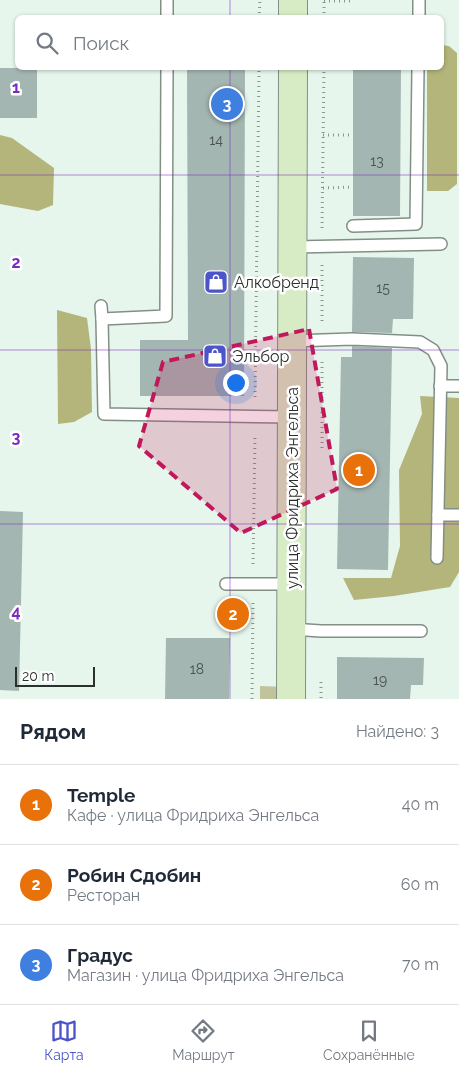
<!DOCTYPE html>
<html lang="ru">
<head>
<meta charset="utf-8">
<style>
  :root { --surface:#fff; --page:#f2f2f3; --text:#1f2937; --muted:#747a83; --line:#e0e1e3; --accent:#4c54c9 }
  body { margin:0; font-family:Raleway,sans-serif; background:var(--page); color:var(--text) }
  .scale { position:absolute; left:15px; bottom:12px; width:80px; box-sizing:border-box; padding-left:5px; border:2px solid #2a302c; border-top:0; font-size:14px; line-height:18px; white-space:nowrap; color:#2a302c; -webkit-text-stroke:4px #fff; paint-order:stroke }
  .you { position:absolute; left:235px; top:382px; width:18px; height:18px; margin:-12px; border:4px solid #fff; border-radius:50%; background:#1a73e8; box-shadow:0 0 0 8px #1a73e833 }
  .badge { display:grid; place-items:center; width:32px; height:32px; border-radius:50%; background:var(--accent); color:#fff; font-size:16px; font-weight:700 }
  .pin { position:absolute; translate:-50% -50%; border:2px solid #fff; box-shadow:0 1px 5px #0006 }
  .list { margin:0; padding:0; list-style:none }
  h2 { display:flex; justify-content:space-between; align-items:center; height:65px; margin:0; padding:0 20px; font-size:21px }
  h2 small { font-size:16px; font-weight:400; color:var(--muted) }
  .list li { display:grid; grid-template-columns:32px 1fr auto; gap:15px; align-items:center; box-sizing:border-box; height:80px; padding:0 20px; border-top:1px solid var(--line) }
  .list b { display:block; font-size:19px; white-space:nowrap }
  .list p { margin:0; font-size:16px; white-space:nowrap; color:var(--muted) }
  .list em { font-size:16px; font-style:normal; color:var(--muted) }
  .icon { flex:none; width:28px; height:28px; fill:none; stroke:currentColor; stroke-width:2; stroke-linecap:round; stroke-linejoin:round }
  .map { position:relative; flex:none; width:459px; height:699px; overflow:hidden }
  .search { position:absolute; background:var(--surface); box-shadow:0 1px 4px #0004; left:15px; right:15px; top:15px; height:55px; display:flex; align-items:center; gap:12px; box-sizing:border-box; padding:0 18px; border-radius:8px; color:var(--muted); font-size:19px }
  .sheet { height:305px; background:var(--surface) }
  nav { display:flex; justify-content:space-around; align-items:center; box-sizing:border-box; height:70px; border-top:1px solid var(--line); background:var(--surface); font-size:14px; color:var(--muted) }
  nav a { display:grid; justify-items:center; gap:2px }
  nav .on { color:var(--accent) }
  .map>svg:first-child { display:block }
  .green { fill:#c1c39b }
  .forest { fill:#b3b57b }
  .building { fill:#a4b6b2 }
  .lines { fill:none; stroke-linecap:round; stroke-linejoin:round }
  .lane-casing { stroke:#828f86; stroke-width:14 }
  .secondary-casing { stroke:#828f86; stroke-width:30 }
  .path { stroke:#8a958e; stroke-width:3; stroke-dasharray:1 4; stroke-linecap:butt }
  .lane { stroke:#fff; stroke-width:11 }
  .secondary { stroke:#d7ecc5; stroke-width:28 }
  .marked { fill:#c2185b; fill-opacity:0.2; stroke:#c2185b; stroke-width:4; stroke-dasharray:10 6; stroke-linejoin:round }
  .grid { fill:none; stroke:#7b2cbf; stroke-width:1; stroke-opacity:0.55 }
  .labels { text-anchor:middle; stroke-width:5; stroke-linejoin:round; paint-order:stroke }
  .number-label { font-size:14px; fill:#48524e }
  .poi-label { font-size:16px; fill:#2a302c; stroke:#fff; text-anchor:start }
  .street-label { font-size:16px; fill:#2a302c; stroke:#fff }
  .grid-label { font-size:16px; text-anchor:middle; font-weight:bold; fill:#7b2cbf; stroke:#fff; stroke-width:5; stroke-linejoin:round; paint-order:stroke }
</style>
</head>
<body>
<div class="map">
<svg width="459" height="699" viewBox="0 0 459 699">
  <rect width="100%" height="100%" fill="#e7f6ec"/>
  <polygon class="green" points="260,686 285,687 285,699 260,699"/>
  <g class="forest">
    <polygon points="442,45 449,46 457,53 457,184 448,191 427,191 427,68 442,68"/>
    <polygon points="0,135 12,138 54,168 53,205 38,211 0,204"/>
    <polygon points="57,310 87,318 91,349 92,412 74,422 58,424"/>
    <polygon points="420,396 459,398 459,572 450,587 394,596 354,600 343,578 391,578 400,546 399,470 422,414"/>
  </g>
  <g class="building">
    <rect x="0" y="68" width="37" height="50"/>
    <polygon points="187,68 245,68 244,396 140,396 140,340 188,340"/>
    <polygon points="353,68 401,68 400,216 353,216"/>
    <polygon points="353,257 414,258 413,319 393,319 392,333 352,332"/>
    <polygon points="352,346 392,348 388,570 337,569 341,357 352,357"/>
    <polygon points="0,511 23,512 19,691 0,690"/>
    <polygon points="166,638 230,638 229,699 165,699"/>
    <polygon points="337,657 424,658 423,685 411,685 410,699 337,699"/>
  </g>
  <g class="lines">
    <g class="lane-casing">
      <g id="lane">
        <polyline points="167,18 167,0"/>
        <polyline points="419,18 419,0"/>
        <polyline points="167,68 166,316 102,319 104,414 292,417"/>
        <polyline points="353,226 416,224 418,68"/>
        <polyline points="293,247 441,244"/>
        <polyline points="101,306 102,319"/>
        <polyline points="293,341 352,339 420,342 433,350 441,366 437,558"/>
        <polyline points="440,386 459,386"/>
        <polyline points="438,515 459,515"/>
        <polyline points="226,584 291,584"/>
        <polyline points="291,629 321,631 421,631"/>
      </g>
    </g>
    <g class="secondary-casing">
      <g id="secondary">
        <polyline points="293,0 293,18"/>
        <polyline points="291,699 293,68"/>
      </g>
    </g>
    <g class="path">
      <polyline points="324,1 353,1"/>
      <polyline points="259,18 260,0"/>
      <polyline points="324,18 324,1"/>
      <polyline points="323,135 353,135"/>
      <polyline points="323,188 353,187"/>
      <polyline points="322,228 324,68"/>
      <polyline points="322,321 322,265"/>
      <polyline points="255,397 259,68"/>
      <polyline points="322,448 322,360"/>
      <polyline points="253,564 255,436"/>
      <polyline points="321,682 321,699"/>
      <polyline points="252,699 253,603"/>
    </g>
    <use href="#lane" class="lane"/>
    <use href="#secondary" class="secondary"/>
  </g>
  <path class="marked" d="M309 329 337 489 241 533 139 446 163 362Z"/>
  <path class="grid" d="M230 0V18M230 68V699M0 175H459M0 350H459M0 524H459"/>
  <defs>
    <g id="shop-square" transform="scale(1.25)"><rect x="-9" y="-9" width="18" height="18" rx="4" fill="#4c54c9" stroke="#fff"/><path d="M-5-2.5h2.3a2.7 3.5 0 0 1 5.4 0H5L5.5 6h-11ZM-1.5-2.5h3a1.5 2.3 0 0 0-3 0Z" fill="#fff"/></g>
  </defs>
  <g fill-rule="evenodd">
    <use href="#shop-square" x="216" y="282"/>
    <use href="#shop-square" x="215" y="356"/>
  </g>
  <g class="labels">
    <g class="number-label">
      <text x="216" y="145">14</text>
      <text x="377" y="166">13</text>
      <text x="383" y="293">15</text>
      <text x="197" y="674">18</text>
      <text x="380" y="685">19</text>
    </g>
    <g class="poi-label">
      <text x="234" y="288">Алкобренд</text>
      <text x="232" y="362">Эльбор</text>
    </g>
    <g class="street-label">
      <text transform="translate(292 488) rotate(-90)" y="6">улица Фридриха Энгельса</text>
    </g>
  </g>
  <g class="grid-label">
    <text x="16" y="93">1</text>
    <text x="16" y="268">2</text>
    <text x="16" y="443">3</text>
    <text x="16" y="617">4</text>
  </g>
</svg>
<div class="scale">20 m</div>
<div class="you"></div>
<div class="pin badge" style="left:359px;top:470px;background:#e8710a">1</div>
<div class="pin badge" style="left:233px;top:614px;background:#e8710a">2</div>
<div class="pin badge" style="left:227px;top:104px;background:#3f7fe0">3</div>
<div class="search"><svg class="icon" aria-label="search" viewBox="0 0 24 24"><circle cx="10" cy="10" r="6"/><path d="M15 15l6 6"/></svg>Поиск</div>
</div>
<section class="sheet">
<h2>Рядом<small>Найдено: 3</small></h2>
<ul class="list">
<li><span class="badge" style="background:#e8710a">1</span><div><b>Temple</b><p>Кафе · улица Фридриха Энгельса</p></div><em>40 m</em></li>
<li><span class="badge" style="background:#e8710a">2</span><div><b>Робин Сдобин</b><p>Ресторан</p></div><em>60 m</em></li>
<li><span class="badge" style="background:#3f7fe0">3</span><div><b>Градус</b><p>Магазин · улица Фридриха Энгельса</p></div><em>70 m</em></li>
</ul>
</section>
<nav>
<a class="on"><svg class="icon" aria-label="map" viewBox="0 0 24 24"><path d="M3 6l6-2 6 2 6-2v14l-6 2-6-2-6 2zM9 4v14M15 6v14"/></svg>Карта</a>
<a><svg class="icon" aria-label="directions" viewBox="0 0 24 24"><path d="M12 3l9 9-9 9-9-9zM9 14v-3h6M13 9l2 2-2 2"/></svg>Маршрут</a>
<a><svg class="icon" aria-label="saved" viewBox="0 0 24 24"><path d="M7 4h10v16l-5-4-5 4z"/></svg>Сохранённые</a>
</nav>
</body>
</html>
